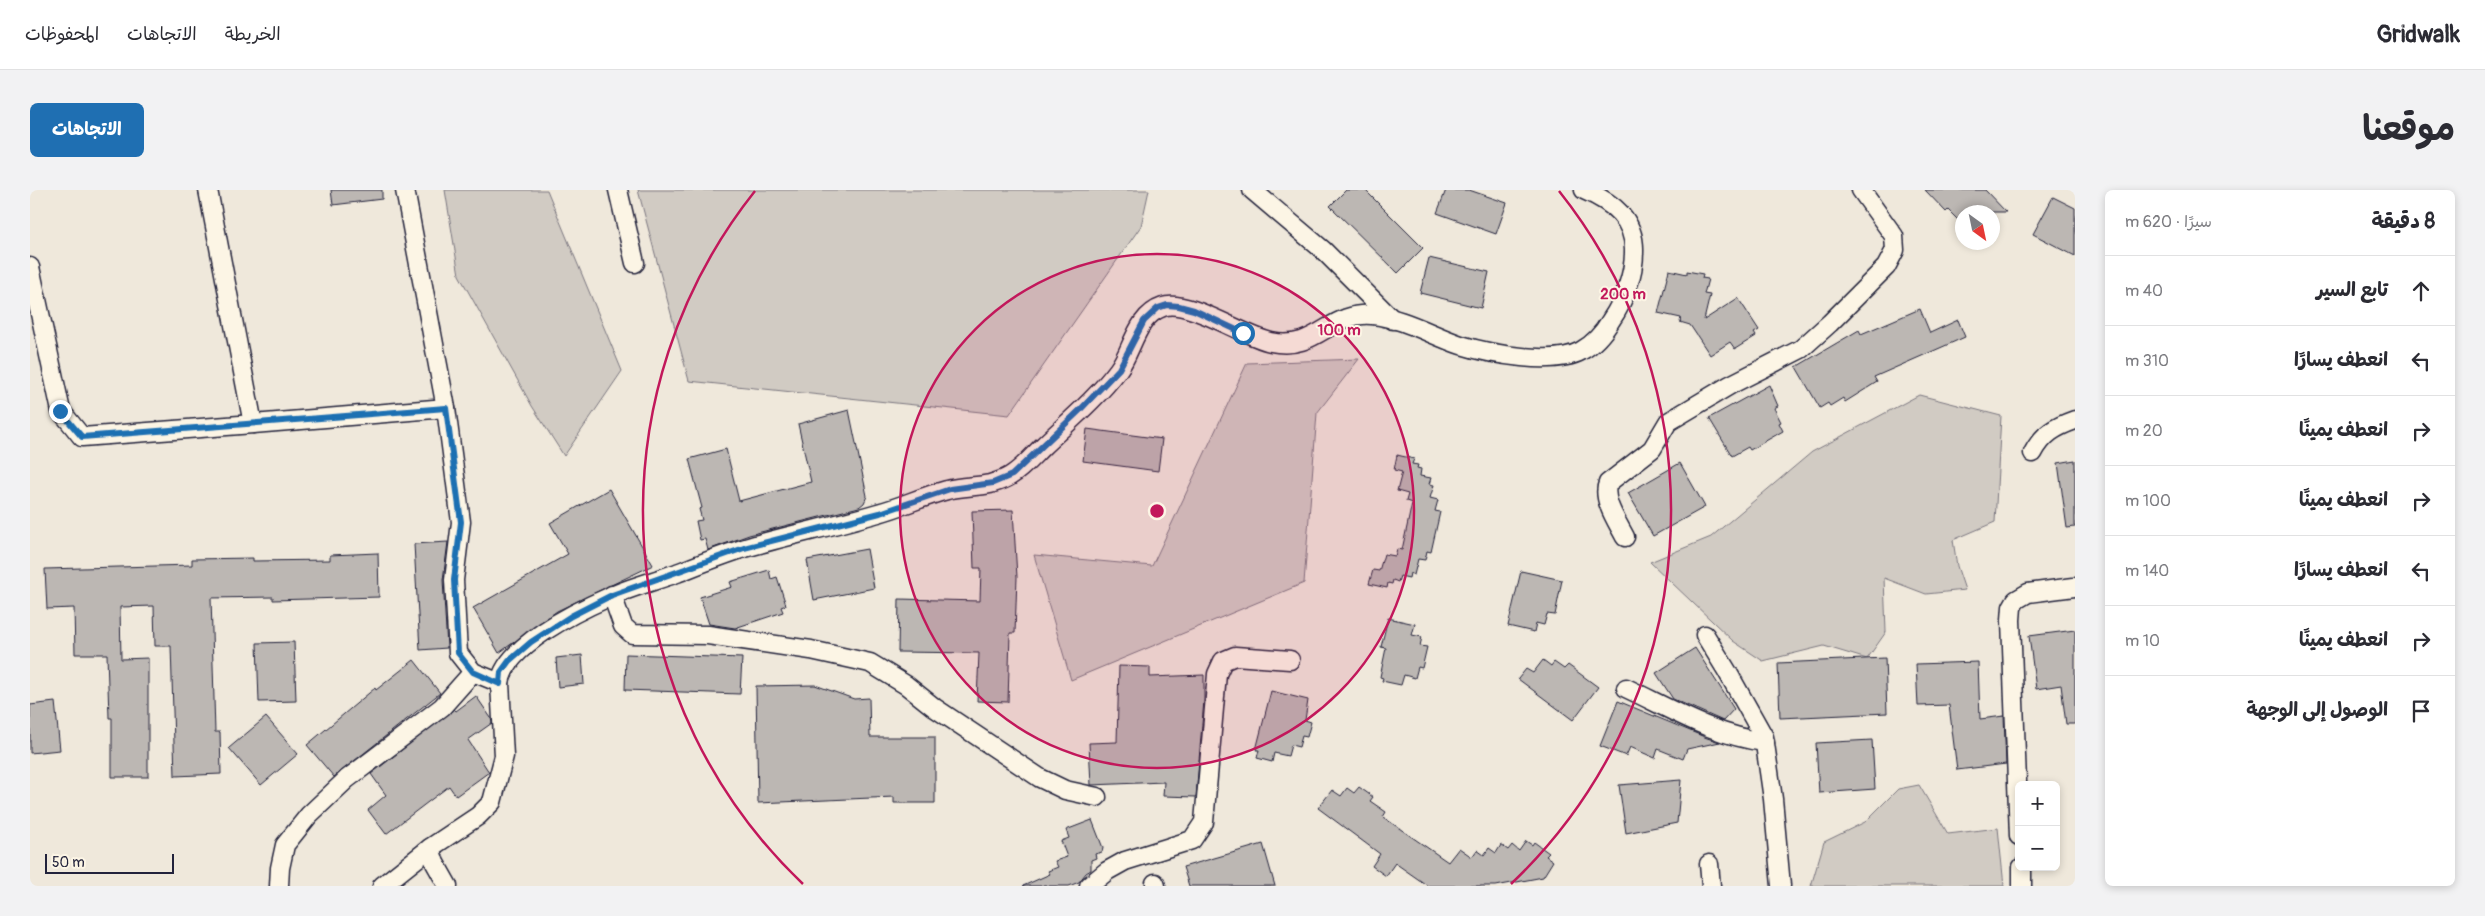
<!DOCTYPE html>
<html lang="ar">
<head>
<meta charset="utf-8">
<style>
  :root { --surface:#fff; --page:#f2f2f3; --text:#2b2b33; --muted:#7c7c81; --line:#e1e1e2; --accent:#1f6fb2 }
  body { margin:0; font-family:Pangolin,"Playpen Sans Arabic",sans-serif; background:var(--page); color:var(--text); direction:rtl }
  .controls { position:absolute; right:15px; bottom:15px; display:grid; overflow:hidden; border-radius:8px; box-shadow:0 2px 8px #0003 }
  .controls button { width:45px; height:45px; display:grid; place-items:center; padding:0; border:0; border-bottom:1px solid var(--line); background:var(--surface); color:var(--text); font:25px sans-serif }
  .compass { position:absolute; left:1925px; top:15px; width:45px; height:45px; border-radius:50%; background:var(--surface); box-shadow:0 2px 8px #0003; rotate:147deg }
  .scale { position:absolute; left:15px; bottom:12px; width:129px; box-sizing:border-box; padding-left:5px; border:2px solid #22223b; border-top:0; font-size:14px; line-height:18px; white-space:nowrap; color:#22223b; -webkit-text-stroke:4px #fcf5e5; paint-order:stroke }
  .stop { position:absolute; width:15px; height:15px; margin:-11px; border:4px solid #1f6fb2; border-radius:50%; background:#fff }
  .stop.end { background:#1f6fb2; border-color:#fff; box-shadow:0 1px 5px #0008 }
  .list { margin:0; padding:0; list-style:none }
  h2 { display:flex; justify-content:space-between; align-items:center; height:65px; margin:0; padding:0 20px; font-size:21px }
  h2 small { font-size:16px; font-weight:400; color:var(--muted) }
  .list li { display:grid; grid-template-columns:32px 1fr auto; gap:15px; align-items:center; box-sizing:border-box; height:70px; padding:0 20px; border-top:1px solid var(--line) }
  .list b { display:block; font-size:19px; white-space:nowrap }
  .list em { font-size:16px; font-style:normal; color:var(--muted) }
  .icon { flex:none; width:28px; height:28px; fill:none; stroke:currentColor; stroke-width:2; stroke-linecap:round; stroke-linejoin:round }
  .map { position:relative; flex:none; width:2045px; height:696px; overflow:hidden; direction:ltr; border-radius:8px }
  header { display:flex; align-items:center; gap:30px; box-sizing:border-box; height:70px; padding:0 25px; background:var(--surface); border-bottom:1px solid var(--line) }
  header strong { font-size:24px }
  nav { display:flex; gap:28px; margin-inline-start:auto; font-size:18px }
  .intro { display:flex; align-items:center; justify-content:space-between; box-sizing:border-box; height:120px; padding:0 30px }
  h1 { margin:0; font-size:35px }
  .button { padding:12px 22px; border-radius:8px; background:var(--accent); color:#fff; font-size:18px; font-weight:700 }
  main { display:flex; gap:30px; padding:0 30px }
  aside { flex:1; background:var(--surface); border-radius:8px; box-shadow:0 2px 8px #0003 }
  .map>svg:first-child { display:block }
  .green { fill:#d1cbc3; stroke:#7a767f }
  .building { fill:#bcb7b3; stroke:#22223b }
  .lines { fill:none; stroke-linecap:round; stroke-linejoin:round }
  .street-casing { stroke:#22223b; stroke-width:21 }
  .street { stroke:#fcf5e5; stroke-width:18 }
  .route { stroke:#1f6fb2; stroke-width:6 }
  .ring { fill:none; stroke:#c2185b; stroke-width:2.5 }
  .centre { fill:#c2185b; stroke:#fcf5e5; stroke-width:2.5 }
  .ring-label { font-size:15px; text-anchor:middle; font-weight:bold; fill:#c2185b; stroke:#fcf5e5; stroke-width:4; stroke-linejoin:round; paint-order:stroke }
</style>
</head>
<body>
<header>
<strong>Gridwalk</strong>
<nav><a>الخريطة</a><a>الاتجاهات</a><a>المحفوظات</a></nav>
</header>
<div class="intro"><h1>موقعنا</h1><a class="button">الاتجاهات</a></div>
<main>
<aside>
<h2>8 دقيقة<small>سيرًا · 620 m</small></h2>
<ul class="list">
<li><svg class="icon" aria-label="ahead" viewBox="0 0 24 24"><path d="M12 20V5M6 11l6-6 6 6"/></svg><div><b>تابع السير</b></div><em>40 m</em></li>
<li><svg class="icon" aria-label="left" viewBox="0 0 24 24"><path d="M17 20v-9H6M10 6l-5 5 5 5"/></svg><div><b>انعطف يسارًا</b></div><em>310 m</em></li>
<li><svg class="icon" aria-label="right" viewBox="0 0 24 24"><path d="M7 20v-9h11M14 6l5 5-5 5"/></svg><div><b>انعطف يمينًا</b></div><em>20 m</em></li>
<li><svg class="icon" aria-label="right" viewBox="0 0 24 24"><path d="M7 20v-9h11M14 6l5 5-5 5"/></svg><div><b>انعطف يمينًا</b></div><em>100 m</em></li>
<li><svg class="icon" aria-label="left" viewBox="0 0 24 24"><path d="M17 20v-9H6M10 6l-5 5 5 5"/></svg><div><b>انعطف يسارًا</b></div><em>140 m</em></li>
<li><svg class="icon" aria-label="right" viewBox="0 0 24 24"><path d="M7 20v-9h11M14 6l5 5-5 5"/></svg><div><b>انعطف يمينًا</b></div><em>10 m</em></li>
<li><svg class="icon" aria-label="arrive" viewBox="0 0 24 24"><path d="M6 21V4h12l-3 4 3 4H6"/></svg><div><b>الوصول إلى الوجهة</b></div></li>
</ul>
</aside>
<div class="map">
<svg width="2045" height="696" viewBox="0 0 2045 696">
  <rect width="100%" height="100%" fill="#efe8db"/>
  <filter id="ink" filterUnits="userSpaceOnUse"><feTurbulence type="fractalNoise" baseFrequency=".02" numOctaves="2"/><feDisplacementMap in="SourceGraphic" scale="10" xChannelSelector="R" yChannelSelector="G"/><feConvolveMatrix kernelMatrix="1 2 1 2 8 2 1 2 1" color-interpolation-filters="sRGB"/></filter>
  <g filter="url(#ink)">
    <g class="green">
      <polygon points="415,0 517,0 592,181 534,266 502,216 429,85"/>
      <polygon points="608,0 1119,0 1111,36 979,225 659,191"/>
      <polygon points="1329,169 1287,223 1274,393 1041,490 1004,365 1122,376 1217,173"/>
      <polygon points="1889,205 1971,226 1965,332 1923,350 1927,376 1935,400 1896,404 1854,388 1856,442 1837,469 1794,456 1733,471 1703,451 1620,372 1681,347 1782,262"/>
      <polygon points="1889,595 1918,644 1968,638 1974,696 1781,696 1794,652 1835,632 1868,599"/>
    </g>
    <g class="building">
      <polygon points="301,0 352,0 352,9 303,15"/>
      <polygon points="1316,0 1335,0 1393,58 1368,83 1300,16"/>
      <polygon points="1416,0 1439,0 1477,13 1466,44 1407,23"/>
      <polygon points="1895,0 1955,0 1976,22 1952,22 1945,16 1938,22 1932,22 1932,27 1929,31 1918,20 1916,22"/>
      <polygon points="2023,7 2045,18 2045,66 2003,44"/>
      <polygon points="1399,68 1459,82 1451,118 1390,103"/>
      <polygon points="1639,80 1657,84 1657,81 1673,84 1672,88 1678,89 1674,104 1680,105 1674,130 1708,108 1729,140 1724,143 1726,146 1705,159 1700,152 1680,165 1660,135 1650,132 1651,128 1628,123"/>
      <polygon points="1890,119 1900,143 1928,130 1935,147 1844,187 1847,192 1815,212 1813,208 1800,216 1798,213 1790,218 1766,177 1829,140 1831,144"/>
      <polygon points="1739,195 1748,216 1744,218 1751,232 1749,233 1753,241 1720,260 1718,257 1702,266 1679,228"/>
      <polygon points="819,220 837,306 834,313 829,317 719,345 678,360 675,349 670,350 666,331 672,330 669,319 672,318 659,269 696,259 709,311 781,292 768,234"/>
      <polygon points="1057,239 1132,249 1128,281 1053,271"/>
      <polygon points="1367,265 1384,269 1382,274 1388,275 1387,278 1391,279 1390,286 1401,288 1399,294 1404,295 1400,308 1408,310 1405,321 1410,322 1401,362 1397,361 1395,370 1388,369 1384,385 1380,383 1379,388 1370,386 1368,392 1363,390 1362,394 1358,393 1357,398 1339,394 1343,380 1349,381 1354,364 1365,366 1367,359 1372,360 1382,313 1376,311 1378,304 1367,301 1372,282 1364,280"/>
      <polygon points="2045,270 2045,337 2037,338 2028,273"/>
      <polygon points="1650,273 1675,317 1623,346 1598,303"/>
      <polygon points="579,299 623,375 527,421 469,463 443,418 538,364 520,333"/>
      <polygon points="983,320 987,387 985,443 980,443 978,512 947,511 949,463 868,462 869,409 950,411 951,378 944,378 942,321"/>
      <polygon points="418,352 413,390 417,458 390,460 384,354"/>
      <polygon points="837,359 844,398 784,410 777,370"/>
      <polygon points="348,363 349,407 243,410 243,407 181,408 185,542 190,542 191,584 145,586 141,456 125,456 124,416 90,417 91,469 118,468 118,587 82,587 82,528 79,528 77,464 45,464 44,418 17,419 15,379 162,375 162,369 223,368 223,371 300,370 300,365"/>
      <polygon points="739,380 741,389 747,387 756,415 751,417 753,422 705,438 679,434 670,407 702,397 700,392"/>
      <polygon points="1491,381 1532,390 1525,425 1517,424 1514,435 1506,433 1504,442 1478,436"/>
      <polygon points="1358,428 1385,434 1382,445 1392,447 1390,456 1397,457 1392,478 1388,477 1385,488 1374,485 1371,495 1352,491 1353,488 1350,487 1356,458 1351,457"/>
      <polygon points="2045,440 2045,534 2036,534 2031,495 2006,499 1999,446"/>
      <polygon points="264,452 266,511 229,512 227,453"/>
      <polygon points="1665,458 1704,519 1693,531 1643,509 1626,483"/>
      <polygon points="596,464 712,468 710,504 595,500"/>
      <polygon points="552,465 554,494 528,497 526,468"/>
      <polygon points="1855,468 1857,523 1750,528 1748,473"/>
      <polygon points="384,470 410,503 304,587 277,555 345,498 346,500"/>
      <polygon points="1513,470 1521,476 1524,472 1534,479 1538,475 1568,497 1543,530 1488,489 1496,479 1503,483"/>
      <polygon points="1948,472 1950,529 1974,526 1976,574 1927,580 1919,515 1888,516 1886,474"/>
      <polygon points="1089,476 1120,477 1120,487 1174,485 1174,510 1166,607 1133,606 1134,592 1061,595 1059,553 1087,552"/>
      <polygon points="785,495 824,509 839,508 840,547 905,547 905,613 864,613 864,607 728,613 726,496"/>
      <polygon points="1241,501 1278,510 1275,530 1281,532 1277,547 1272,546 1269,557 1261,555 1258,566 1244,563 1242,572 1227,568 1229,560 1226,560"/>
      <polygon points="446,506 461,528 462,533 438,550 459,582 426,606 419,596 356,644 338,620 356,605 341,584 424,519 426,521"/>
      <polygon points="1588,511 1677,548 1690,552 1657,559 1653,569 1628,559 1625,568 1600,557 1596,566 1570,556"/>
      <polygon points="25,512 30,560 0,563 0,515"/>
      <polygon points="236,527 268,564 231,595 199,558"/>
      <polygon points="1842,550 1845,599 1789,603 1786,553"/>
      <polygon points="1651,590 1647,633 1596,643 1589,595"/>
      <polygon points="1329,597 1343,607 1340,611 1356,622 1353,627 1418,672 1429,658 1442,667 1447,660 1454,665 1459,658 1466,663 1471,655 1478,660 1482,655 1489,661 1496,651 1502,655 1504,652 1519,663 1516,666 1523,671 1513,687 1466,696 1398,696 1365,673 1356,686 1342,676 1350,664 1288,618 1302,600 1311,606 1317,598 1324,603"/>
      <polygon points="1062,630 1073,658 1072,662 1065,664 1066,668 1061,670 1061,680 1056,683 1049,692 1039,696 993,696 1020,684 1018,681 1028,677 1025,671 1037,667 1031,651 1039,648 1036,640"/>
      <polygon points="1233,654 1245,696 1159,696 1153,677"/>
    </g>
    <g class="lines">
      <g class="street-casing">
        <g id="street">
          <polyline points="178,0 223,234 416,218"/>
          <polyline points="375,0 416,218 431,332 424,390 428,463 443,482 470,493"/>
          <polyline points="588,0 605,73"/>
          <polyline points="1222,0 1293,60 1363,130"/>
          <polyline points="0,77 31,221 52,247 223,234"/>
          <path d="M2003 263C2013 244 2025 237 2045 230"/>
          <path d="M1595 347C1588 333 1571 309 1578 293L1622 259 1638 232 1700 195 1771 159 1800 133 1856 77 1865 60 1864 46 1831 0"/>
          <polyline points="582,405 593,436 602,444 678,445 781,460 840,473 876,495 905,518 1010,588 1035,600 1067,607"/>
          <polyline points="1675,445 1697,481 1734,547 1743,609 1751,696"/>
          <path d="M1596 498C1641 519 1685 546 1735 552"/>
          <polyline points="1989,646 1981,430 1982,417 1986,410 1998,403 2044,397"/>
          <polyline points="400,658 405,673 418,696"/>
          <polyline points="1679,674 1681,696"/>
          <polyline points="1125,693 1126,696"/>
          <polyline points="249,696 250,678 255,655 279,625 317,589 412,517 443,482"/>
          <path d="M352 696 400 658 448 626 462 612 474 566 470 493C475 456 547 421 579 407 601 397 625 391 647 383 670 374 692 365 715 358 759 345 804 336 848 323 871 317 894 306 917 300 931 296 946 297 960 294 966 292 974 290 980 286 992 279 1002 267 1012 257 1037 233 1067 208 1088 180 1103 160 1106 126 1133 117 1157 108 1213 146 1241 152 1287 162 1299 121 1342 125 1374 128 1401 145 1431 155 1460 164 1524 176 1551 161 1564 154 1574 142 1581 130 1594 111 1604 85 1604 62 1605 29 1582 12 1554 0"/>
          <polyline points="1059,696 1077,681 1095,671 1162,650 1174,632 1187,484 1193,471 1205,466 1260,470"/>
          <polyline points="1992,696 1992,677"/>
        </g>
      </g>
      <use href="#street" class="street"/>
    </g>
  </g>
  <g class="lines" filter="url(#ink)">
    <polyline class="route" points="30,221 52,247 416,218 431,332 424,390 428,463 443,482 470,494 471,482 479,471 501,452 541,426 582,405 714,358 850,323 920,299 963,293 982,285 1050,220 1089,179 1114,131 1128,118 1137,115 1149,116 1164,120 1213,143"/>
  </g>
  <circle cx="1127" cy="321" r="257" fill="#c2185b" fill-opacity=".12"/>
  <g class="ring">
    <circle cx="1127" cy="321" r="257"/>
    <path d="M773 694A514 514 0 0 1 725 1M1529 1A514 514 0 0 1 1481 694"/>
  </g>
  <circle cx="1127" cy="321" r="8" class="centre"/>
  <g class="ring-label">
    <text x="1593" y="109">200 m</text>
    <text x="1309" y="145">100 m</text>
  </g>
</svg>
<div class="controls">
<button>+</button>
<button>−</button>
</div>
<svg class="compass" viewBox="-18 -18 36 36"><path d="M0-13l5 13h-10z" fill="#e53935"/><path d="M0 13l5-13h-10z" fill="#7c7c81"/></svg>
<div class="scale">50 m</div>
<div class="stop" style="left:1213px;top:143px"></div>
<div class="stop end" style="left:30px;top:221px"></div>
</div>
</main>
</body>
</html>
